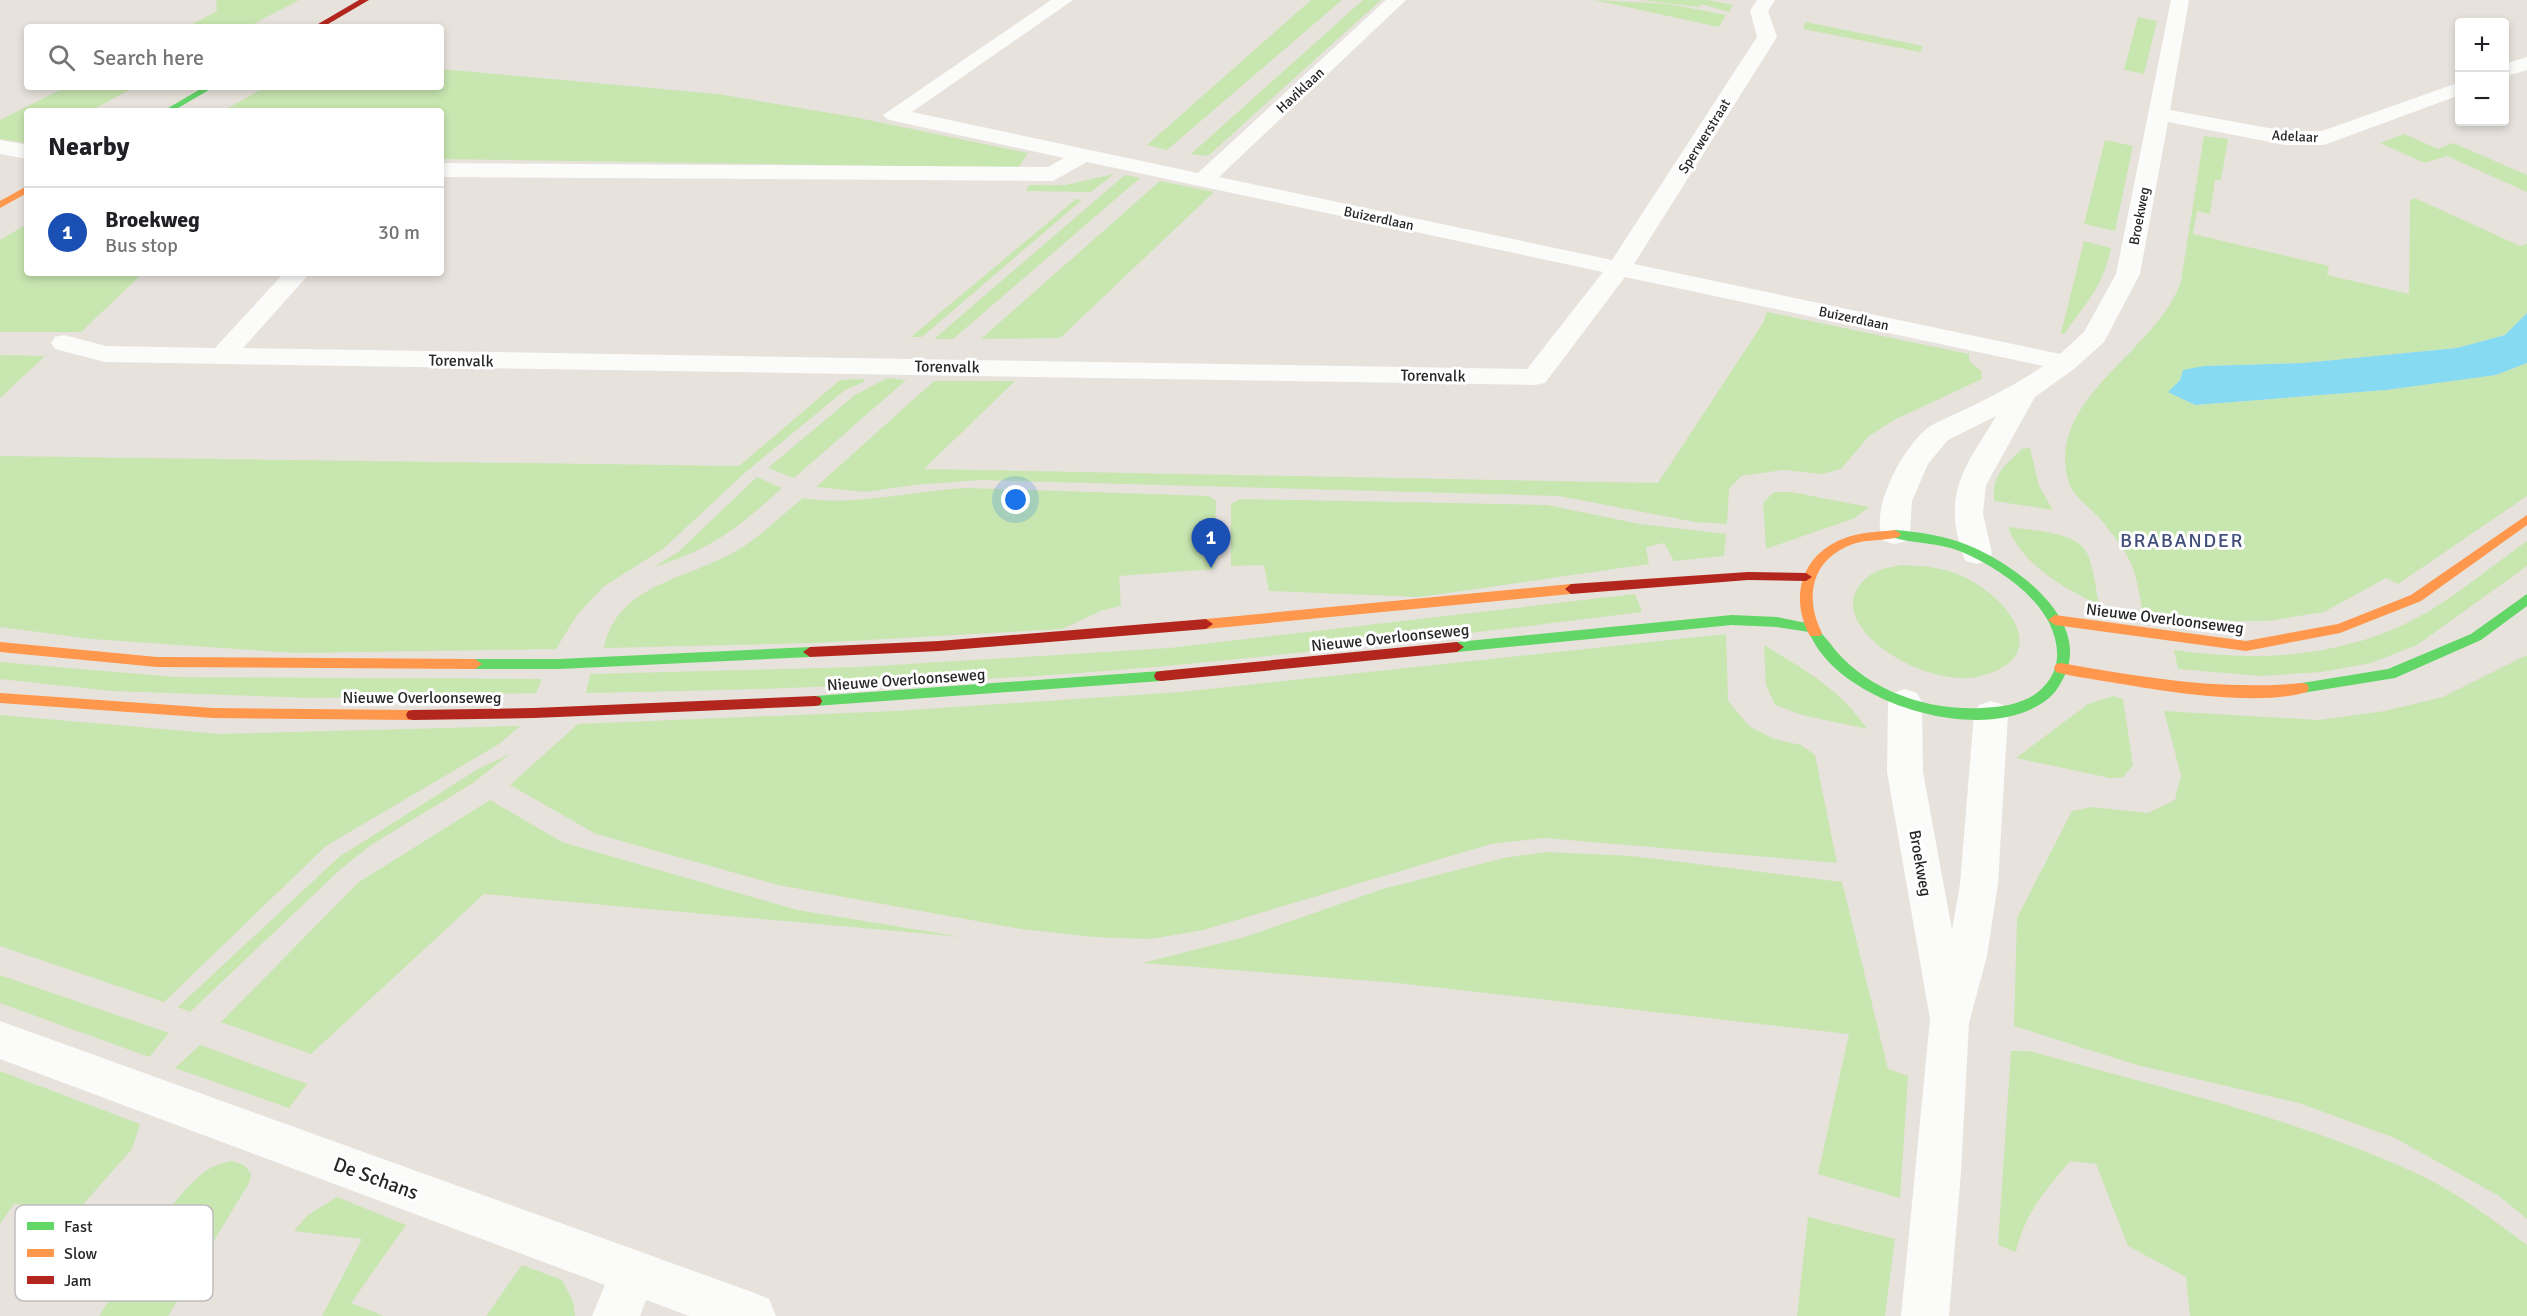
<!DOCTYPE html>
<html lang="en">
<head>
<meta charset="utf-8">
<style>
  :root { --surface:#fff; --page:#f6f6f6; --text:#202124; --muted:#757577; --line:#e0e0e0; --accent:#ea580c }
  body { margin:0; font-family:Signika,sans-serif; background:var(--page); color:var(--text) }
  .controls { position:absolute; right:18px; top:18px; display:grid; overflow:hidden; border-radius:6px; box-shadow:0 3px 9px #0003 }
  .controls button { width:54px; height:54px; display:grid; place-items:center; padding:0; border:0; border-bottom:2px solid var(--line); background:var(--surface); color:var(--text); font:30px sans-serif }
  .you { position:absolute; left:1016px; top:500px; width:21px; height:21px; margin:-15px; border:4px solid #fff; border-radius:50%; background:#1a73e8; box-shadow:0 0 0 9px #1a73e833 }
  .badge { display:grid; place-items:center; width:39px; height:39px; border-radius:50%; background:var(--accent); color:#fff; font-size:20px; font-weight:700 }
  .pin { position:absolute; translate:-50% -50px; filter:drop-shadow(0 2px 3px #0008) }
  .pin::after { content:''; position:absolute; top:32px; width:21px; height:18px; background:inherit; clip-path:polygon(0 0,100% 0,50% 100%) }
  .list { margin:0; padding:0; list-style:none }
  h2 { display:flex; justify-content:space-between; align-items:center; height:78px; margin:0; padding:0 24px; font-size:26px }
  h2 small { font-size:20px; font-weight:400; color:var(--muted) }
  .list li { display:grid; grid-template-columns:39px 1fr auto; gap:18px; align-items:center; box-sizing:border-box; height:90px; padding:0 24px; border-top:2px solid var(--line) }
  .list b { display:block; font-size:22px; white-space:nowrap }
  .list p { margin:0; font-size:20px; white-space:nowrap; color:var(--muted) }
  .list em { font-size:20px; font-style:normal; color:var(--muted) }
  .icon { flex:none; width:33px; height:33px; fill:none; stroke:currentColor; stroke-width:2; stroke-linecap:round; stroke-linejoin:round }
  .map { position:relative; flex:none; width:2527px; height:1316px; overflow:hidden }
  .search { position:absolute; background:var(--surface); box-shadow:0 3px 9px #0003; left:24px; top:24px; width:420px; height:66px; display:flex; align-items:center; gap:15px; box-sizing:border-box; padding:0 21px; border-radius:6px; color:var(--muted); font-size:22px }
  .panel { position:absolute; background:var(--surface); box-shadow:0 3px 9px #0003; left:24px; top:108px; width:420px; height:168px; border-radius:6px }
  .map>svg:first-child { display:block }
  .green { fill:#c8e6b0 }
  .water { fill:#86daf2 }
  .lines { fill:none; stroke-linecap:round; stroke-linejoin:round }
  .street { fill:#fbfbfa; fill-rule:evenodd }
  .fast { fill:#63d668; fill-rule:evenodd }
  .slow { fill:#ff974d; fill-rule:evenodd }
  .jam { fill:#b3261e; fill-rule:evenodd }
  .labels { text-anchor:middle; stroke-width:6; stroke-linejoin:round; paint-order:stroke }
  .far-street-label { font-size:14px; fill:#272727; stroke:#fff }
  .street-label { font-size:16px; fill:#272727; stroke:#fff }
  .quarter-label { font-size:20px; letter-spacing:1.5px; fill:#44507c; stroke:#fff }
  .near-street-label { font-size:20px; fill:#272727; stroke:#fff }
  .key { fill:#fff; stroke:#bebebe; stroke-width:1.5 }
  .key-label { font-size:16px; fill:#272727 }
</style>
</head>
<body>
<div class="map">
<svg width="2527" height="1316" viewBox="0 0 2527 1316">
  <rect width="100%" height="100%" fill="#e7e2dc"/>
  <g class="green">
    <polygon points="216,0 299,0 248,27 187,27 217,11"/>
    <polygon points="1311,0 1342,0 1167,150 1147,145"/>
    <polygon points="1363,0 1381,0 1208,156 1191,154"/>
    <polygon points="1594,0 1669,4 1726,15 1719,27"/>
    <polygon points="1641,0 1708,0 1733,5 1729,12 1701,4 1700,7"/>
    <polygon points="2138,17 2157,21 2144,74 2124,70"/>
    <polygon points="1806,22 1923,46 1920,52 1803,29"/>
    <polygon points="441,69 718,94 859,118 1028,153 1018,168 441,159 441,111 223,111 265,87 441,87"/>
    <polygon points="66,87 135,87 90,111 27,111 27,143 0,139 0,120"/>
    <polygon points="2404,134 2438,149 2453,143 2527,175 2527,192 2447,156 2425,163 2380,143"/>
    <path d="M2204 136 2228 139 2221 180H2215L2210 214 2197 211 2193 234 2329 266 2327 275 2409 294 2410 201 2415 198 2520 246 2527 244V313L2505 335 2457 348 2303 363 2204 366 2180 380 2169 392 2195 405 2386 390 2496 375 2527 363V496L2398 584 2386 578 2324 612 2268 621H2208L2143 615C2140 599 2138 581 2132 566 2126 551 2112 533 2101 520 2092 509 2073 496 2069 483 2043 398 2158 352 2181 281Z"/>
    <polygon points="2105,140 2133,146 2115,231 2084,224"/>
    <polygon points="1114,174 1091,192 1026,191 1029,185 1066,185"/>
    <polygon points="1125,175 1140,178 953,339 934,339"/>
    <polygon points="1160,181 1214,192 1060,338 981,339"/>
    <polygon points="1076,199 1082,200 922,337 911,337"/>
    <polygon points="27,224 27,273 143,273 81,332 0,332 0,240"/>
    <path d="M2084 241 2111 248C2103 287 2086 303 2064 334L2061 333Z"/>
    <polygon points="1767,312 1969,354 1969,361 1981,371 1982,379 1894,420 1869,436 1841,469 1821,474 1784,470 1741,476 1729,489 1727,524 1695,522 1559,496 980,480 914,485 865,492 816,487 934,381 1015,381 924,469 1658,483 1763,323"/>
    <polygon points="0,355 45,356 0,398"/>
    <polygon points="887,378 906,380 794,478 768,468 855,395"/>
    <polygon points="864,379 864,382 845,390 747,471 663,549 603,587 577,615 556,649 296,653 91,639 0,627 0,456 739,466 840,380"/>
    <path d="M2030 448 2039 486 2053 510 1994 501C1992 474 2004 466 2022 449Z"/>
    <path d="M757 477 782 488C738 528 712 549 654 567L678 552Z"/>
    <path d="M968 488 1209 496 1216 501 1214 569 1119 576 1121 606 1103 610 1062 629 814 643 604 648C617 583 690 579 738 550 761 536 782 515 803 498 857 507 913 490 968 488Z"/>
    <polygon points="1774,492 1791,492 1869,507 1855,518 1766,549 1763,503"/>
    <polygon points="1240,499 1547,505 1640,524 1726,534 1724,556 1674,561 1664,543 1646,547 1649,564 1420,597 1269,591 1264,565 1231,566 1231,504"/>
    <path d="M2008 527C2031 531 2078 530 2088 555 2094 571 2096 589 2099 605 2065 589 2021 564 2008 527Z"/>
    <path d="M2527 541V566L2417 645 2371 663 2322 672 2261 676 2178 669 2174 650C2262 663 2356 657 2434 608 2466 588 2496 563 2527 541Z"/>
    <path d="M1901 565C1923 566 1944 567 1964 577 2008 598 2055 656 1981 676 1922 692 1804 615 1875 572 1882 568 1893 567 1901 565Z"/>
    <path d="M1635 594 1642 612C1480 632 1318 652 1155 667 966 683 776 690 586 693L590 674 859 667 1169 648Z"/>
    <polygon points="1726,634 1728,701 1749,726 1774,739 1801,745 1815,755 1837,863 1545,838 1491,844 1203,930 1151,939 1094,937 1021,929 778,885 596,834 510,785 578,724 895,711 1180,692"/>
    <path d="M1764 645C1806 671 1839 688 1867 729L1802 715 1775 705 1766 685Z"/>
    <polygon points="2527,655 2527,1219 2499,1196 2395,1138 2299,1103 2137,1065 2014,1026 2017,918 2072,811 2092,807 2148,813 2175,800 2181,775 2164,711 2319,720 2385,711 2443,697"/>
    <polygon points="0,662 174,677 542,679 536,693 312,698 112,691 0,679"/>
    <polygon points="2113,696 2123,699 2133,765 2123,777 2110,778 2016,758 2088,704"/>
    <polygon points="0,715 221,734 520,726 499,744 326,846 164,1002 0,946"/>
    <polygon points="510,754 473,783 371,845 342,868 190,1012 178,1007 339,857 478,769"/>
    <polygon points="490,800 562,842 797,910 962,937 484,894 311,1054 221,1022 359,882"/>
    <polygon points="1546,852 1632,856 1842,882 1888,1069 1908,1076 1900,1198 1818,1174 1849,1034 1398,983 1143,963 1245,937 1383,889 1504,858"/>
    <polygon points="0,975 169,1033 149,1057 0,1003"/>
    <polygon points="200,1045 307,1084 289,1108 175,1068"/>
    <path d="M2011 1051H2029C2160 1088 2296 1117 2420 1175 2458 1193 2493 1220 2527 1245V1316H2190L2186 1277 2128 1246 2096 1164 2070 1161C2045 1191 2025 1213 2016 1252L1998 1245Z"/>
    <polygon points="0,1071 140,1124 132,1149 78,1210 14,1204 0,1224"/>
    <path d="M232 1161 244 1165 251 1174 249 1183 168 1316H99C126 1275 168 1198 206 1171 214 1165 223 1163 232 1161Z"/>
    <polygon points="337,1197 406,1225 351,1303 384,1316 322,1316 362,1239 294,1231 308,1215"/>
    <polygon points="1808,1217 1895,1239 1885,1316 1797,1316"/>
    <polygon points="522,1265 562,1280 573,1301 575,1316 486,1316"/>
  </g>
  <polygon class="water" points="2527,313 2527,363 2496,375 2386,390 2195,405 2168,392 2180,380 2183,370 2204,366 2303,363 2457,348 2505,335"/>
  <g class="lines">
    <g class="street">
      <path d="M1051 0H1073L912 112 1198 173 1386 0H1406L1219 177 1612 260 1757 37 1750 11 1757 0H1775L1768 11 1777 37 1634 264 2060 354 2084 332 2116 274 2171 0H2189L2170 110 2285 131H2322L2460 82V95L2324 145H2285L2168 122 2140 274 2104 342 2074 369 2035 397 1986 485 1983 513 1992 553 1988 561 1977 564 1966 561C1961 552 1960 543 1957 534 1947 483 1972 458 1996 416L1948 440 1928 464 1912 501 1910 534 1906 541 1895 544 1884 541C1867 512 1904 445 1929 427 1940 420 1954 415 1966 409 1993 396 2018 383 2043 366L1625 277 1545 383 1535 385 105 362 55 349 51 343 55 337 64 335 106 346 215 348 284 273H310L243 348 1527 369 1603 272 1087 162 1053 181 441 177V163L1048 167 1064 158 894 121 887 119 883 115Z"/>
      <polygon points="2527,57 2527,70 2504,77 2504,64"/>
      <polygon points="0,140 27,145 27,159 0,154"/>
      <polygon points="1905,689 1917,693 1922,702 1923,772 1952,930 1960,884 1974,714 1979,705 1991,701 2003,705 2008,714 1998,884 1987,956 1969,1023 1961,1172 1949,1316 1901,1316 1930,1019 1887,772 1888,702 1893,693"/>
      <polygon points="0,1021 752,1292 769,1299 776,1316 689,1316 646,1300 640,1316 592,1316 605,1285 0,1059"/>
    </g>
    <g class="fast">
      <polygon points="204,87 214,87 173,111 163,111"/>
      <path d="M1895 530C1920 532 1946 536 1970 546 2016 565 2094 622 2063 679 2059 686 2056 692 2050 697 1990 750 1837 704 1809 632L1777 627 1732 625 1457 652 1450 647 1457 642 1732 615 1777 617 1816 625C1818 630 1824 636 1829 642 1863 689 1925 711 1982 708 2000 707 2018 705 2034 695 2047 686 2056 673 2057 658 2060 608 2002 569 1962 552 1939 542 1914 544 1891 537L1889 534Z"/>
      <polygon points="2527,594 2527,606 2481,640 2395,678 2302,693 2297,692 2295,688 2297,684 2302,683 2388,669 2471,634"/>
      <polygon points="810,647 817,652 810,657 559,669 475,669 468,664 475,659 559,659"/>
      <polygon points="1161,671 1166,672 1168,676 1166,680 1161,681 815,706 810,705 808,701 810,697 815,696"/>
    </g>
    <g class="slow">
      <polygon points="27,186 27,193 0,208 0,201"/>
      <polygon points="2527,515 2527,525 2421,601 2340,633 2246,651 2055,625 2048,620 2055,615 2246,641 2338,624 2411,595"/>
      <path d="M1895 530 1901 534 1899 537C1884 541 1867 539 1853 544 1811 559 1804 597 1822 633L1820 636H1810C1789 597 1801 554 1845 538 1861 532 1878 532 1895 530Z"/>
      <polygon points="1571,584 1577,589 1571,594 1206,629 1199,624 1206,619"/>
      <polygon points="0,642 157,657 475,659 482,664 475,669 157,667 0,652"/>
      <path d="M2061 663C2141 677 2220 691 2302 683L2307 684 2309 688 2307 692C2257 707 2162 691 2110 682 2093 679 2074 677 2056 672L2054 668 2056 664Z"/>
      <polygon points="0,693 213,708 413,710 418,711 420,715 418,719 413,720 213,718 0,703"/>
    </g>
    <g class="jam">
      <polygon points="359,0 369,0 323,27 313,27"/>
      <polygon points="1748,572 1806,573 1812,577 1806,581 1748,580 1571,594 1565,589 1571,584"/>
      <polygon points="1206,619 1213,624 1206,629 939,651 810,657 803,652 810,647 939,641"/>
      <polygon points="1457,642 1464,647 1457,652 1161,681 1156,680 1154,676 1156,672 1161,671"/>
      <polygon points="815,696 820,697 822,701 820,705 815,706 534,718 413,720 408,719 406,715 408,711 413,710 534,708"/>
    </g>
  </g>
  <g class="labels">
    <g class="far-street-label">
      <text transform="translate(1300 90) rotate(-43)" y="5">Haviklaan</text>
      <text transform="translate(1704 136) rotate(-58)" y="5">Sperwerstraat</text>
      <text transform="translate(2295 136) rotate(3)" y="5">Adelaar</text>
      <text transform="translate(2139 216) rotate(-79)" y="5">Broekweg</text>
      <text transform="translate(1379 218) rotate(12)" y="5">Buizerdlaan</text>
      <text transform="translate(1854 318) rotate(12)" y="5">Buizerdlaan</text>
    </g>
    <g class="street-label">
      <text transform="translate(461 360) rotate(1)" y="6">Torenvalk</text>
      <text transform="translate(947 366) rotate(1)" y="6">Torenvalk</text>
      <text transform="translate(1433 375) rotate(1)" y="6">Torenvalk</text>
      <text transform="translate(2165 618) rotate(7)" y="6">Nieuwe Overloonseweg</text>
      <text transform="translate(1390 637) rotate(-6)" y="6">Nieuwe Overloonseweg</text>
      <text transform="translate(906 679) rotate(-4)" y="6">Nieuwe Overloonseweg</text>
      <text x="422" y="703">Nieuwe Overloonseweg</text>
      <text transform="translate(1921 863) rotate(80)" y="6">Broekweg</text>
    </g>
    <g class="quarter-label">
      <text x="2182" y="547">BRABANDER</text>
    </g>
    <g class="near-street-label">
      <text transform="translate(376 1178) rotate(20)" y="7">De Schans</text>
    </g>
  </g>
  <rect x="15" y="1205" width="198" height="96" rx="9" class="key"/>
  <rect x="27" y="1222" width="27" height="8" fill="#63d668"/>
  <rect x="27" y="1249" width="27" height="8" fill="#ff974d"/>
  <rect x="27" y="1276" width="27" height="8" fill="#b3261e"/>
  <g class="key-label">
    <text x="64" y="1232">Fast</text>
    <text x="64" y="1259">Slow</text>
    <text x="64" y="1286">Jam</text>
  </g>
</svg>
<div class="controls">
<button>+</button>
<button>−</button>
</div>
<div class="you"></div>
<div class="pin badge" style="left:1211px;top:568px;background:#1a4fb4">1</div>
<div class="search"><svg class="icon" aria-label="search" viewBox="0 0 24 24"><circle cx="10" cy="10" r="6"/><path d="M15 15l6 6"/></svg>Search here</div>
<section class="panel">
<h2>Nearby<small></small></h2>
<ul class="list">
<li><span class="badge" style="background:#1a4fb4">1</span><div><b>Broekweg</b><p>Bus stop</p></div><em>30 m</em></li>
</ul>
</section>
</div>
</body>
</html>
